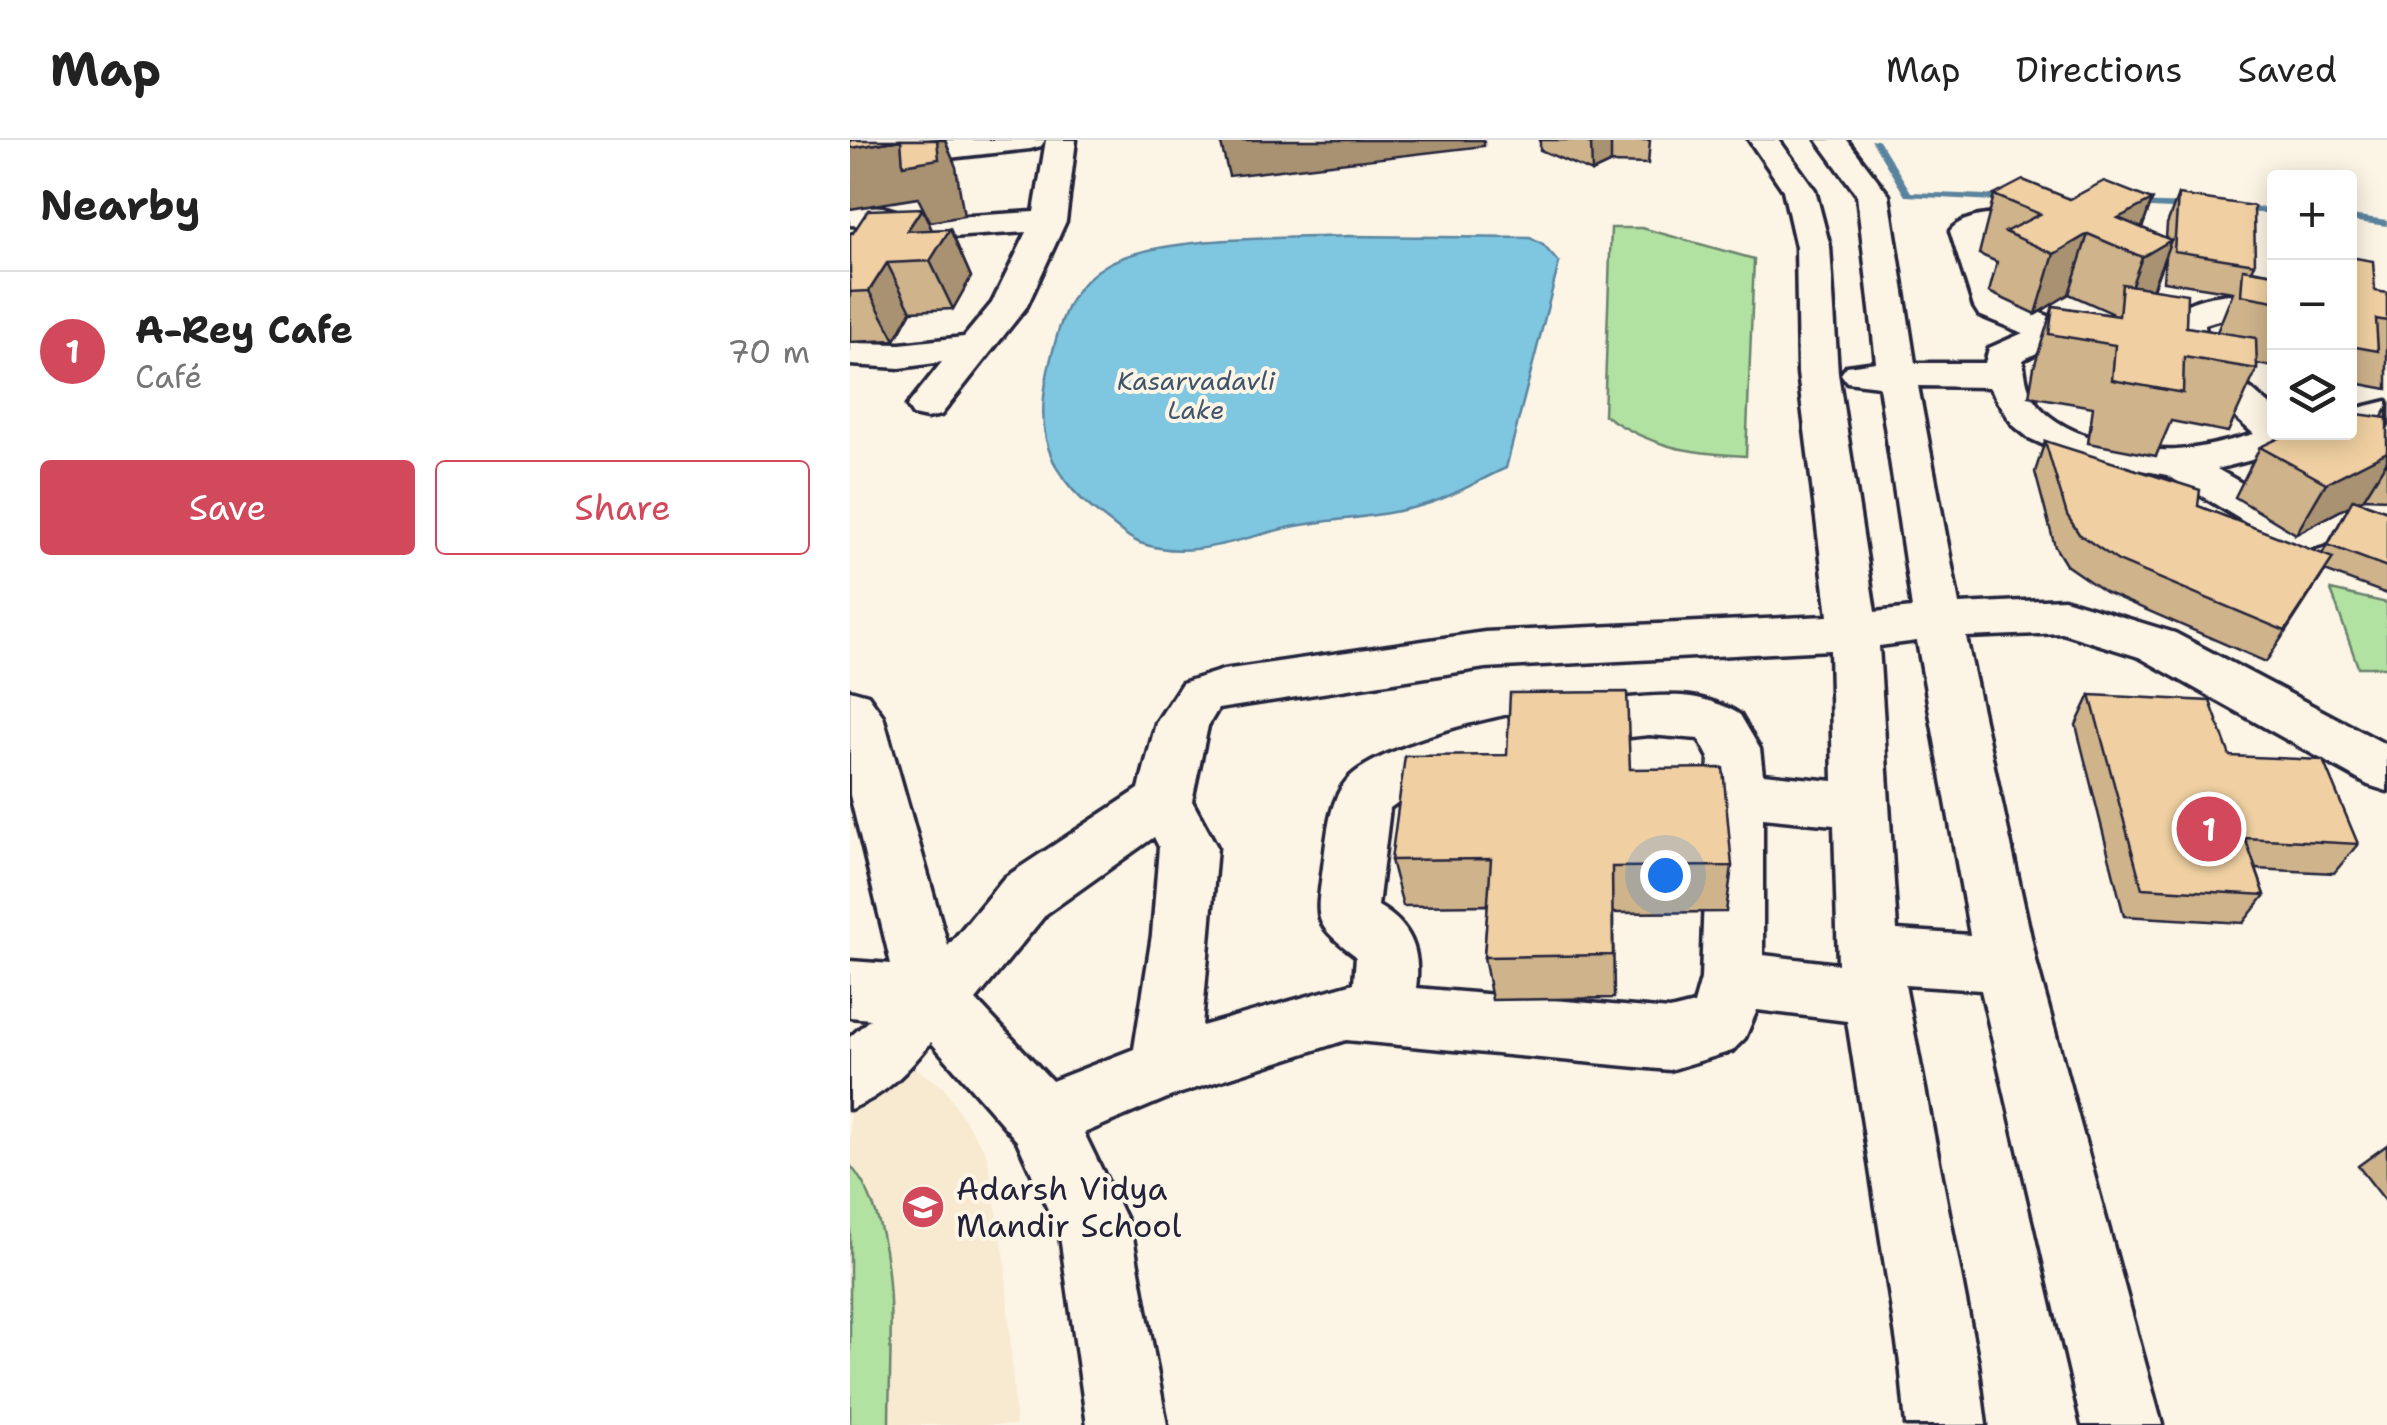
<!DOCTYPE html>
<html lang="en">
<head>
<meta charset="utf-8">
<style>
  :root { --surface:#fff; --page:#f2f2f2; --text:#222; --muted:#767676; --line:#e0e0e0; --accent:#d1495b }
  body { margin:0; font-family:"Shantell Sans",sans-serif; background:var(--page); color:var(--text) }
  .controls { position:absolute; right:30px; top:30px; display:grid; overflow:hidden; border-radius:10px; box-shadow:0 5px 25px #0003 }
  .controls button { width:90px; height:90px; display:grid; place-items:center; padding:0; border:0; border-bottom:2px solid var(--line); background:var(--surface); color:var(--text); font:50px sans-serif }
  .you { position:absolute; left:815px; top:735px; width:35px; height:35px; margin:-25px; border:8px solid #fff; border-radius:50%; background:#1a73e8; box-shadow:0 0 0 15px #1a73e833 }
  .badge { display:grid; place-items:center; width:65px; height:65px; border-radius:50%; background:var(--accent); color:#fff; font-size:32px; font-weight:700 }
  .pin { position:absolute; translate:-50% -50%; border:5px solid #fff; box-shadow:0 2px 10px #0006 }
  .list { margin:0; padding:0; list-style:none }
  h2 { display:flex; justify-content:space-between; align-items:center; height:130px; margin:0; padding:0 40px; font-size:42px }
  h2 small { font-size:32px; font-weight:400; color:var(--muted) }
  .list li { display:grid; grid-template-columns:65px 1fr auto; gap:30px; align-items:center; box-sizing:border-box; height:160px; padding:0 40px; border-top:2px solid var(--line) }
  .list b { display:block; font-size:38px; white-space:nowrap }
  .list p { margin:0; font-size:32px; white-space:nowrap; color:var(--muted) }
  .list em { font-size:32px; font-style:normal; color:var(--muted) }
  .actions { display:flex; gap:20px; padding:30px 40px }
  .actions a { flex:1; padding:22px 0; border:2px solid var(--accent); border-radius:10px; text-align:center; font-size:35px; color:var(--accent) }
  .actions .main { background:var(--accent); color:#fff }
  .icon { flex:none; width:55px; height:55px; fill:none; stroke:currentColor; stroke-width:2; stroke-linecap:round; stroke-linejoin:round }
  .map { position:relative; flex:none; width:1537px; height:1285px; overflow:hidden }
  header { display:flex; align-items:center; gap:60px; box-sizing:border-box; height:140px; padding:0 50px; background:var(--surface); border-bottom:2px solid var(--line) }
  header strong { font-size:48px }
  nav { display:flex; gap:55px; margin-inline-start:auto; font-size:35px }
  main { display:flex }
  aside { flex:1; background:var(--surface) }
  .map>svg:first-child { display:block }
  .built { fill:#f8ead1 }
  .green { fill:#b2e2a1; stroke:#6a826e; stroke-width:2.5 }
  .water { fill:#7fc6e0; stroke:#5a849e; stroke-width:2.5 }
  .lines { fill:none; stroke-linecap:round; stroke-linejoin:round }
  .stream { fill:#5a849e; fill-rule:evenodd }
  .minor-casing { stroke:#22223b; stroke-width:7 }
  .minor { fill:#fcf5e5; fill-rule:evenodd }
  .wall { fill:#ceb38b; stroke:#22223b; stroke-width:2.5; fill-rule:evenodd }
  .shaded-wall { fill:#a89271; stroke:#22223b; stroke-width:2.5 }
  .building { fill:#f0d0a2; stroke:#22223b; stroke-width:2.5 }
  .labels { text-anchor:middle; stroke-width:8; stroke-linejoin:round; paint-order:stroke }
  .far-water-label { font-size:25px; font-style:italic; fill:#3e536d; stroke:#fcf5e5 }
  .near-poi-label { font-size:32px; fill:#22223b; stroke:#fcf5e5; text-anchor:start }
</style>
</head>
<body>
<header>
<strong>Map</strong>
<nav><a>Map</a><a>Directions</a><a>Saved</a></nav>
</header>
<main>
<aside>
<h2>Nearby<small></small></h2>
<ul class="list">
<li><span class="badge">1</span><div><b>A-Rey Cafe</b><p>Café</p></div><em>70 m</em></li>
</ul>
<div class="actions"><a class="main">Save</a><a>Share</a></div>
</aside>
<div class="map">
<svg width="1537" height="1285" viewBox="0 0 1537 1285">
  <rect width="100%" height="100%" fill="#fcf5e5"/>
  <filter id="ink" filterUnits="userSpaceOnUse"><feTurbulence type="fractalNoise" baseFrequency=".01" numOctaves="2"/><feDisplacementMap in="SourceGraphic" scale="20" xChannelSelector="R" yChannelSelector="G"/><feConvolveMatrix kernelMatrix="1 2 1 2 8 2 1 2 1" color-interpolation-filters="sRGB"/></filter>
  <g filter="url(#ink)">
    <polygon class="built" points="0,892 41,910 94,948 137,1014 155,1119 166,1285 0,1285"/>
    <g class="green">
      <path d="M761 88H792L904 119 896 316C838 313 803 308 754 275Z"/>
      <polygon points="1481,450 1537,463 1537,527 1508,527"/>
      <path d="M0 1025C53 1086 39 1208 39 1285H0Z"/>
    </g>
    <path class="water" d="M498 96 680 98 693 105 709 123 656 328C631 339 606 355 580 363 536 377 491 378 446 386 394 396 343 422 290 403 277 398 264 385 253 377 186 328 184 277 205 203 214 168 226 142 258 124 311 95 435 99 498 96Z"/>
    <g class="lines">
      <g class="stream">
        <polygon points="1021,0 1029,0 1061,52 1161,56 1165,59 1161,62 1055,56"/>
        <polygon points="1284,62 1341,64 1345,67 1341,70 1281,67 1281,63"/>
        <polygon points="1384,66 1424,68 1424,74 1381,71 1381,67"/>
        <polygon points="1500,75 1537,80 1537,86 1500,81"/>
      </g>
      <g class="minor-casing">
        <g id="minor">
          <polygon points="98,0 195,0 191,6 180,9 0,29 0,11"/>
          <polygon points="196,0 226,0 216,81 177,166 91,275 77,278 63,275 57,266 92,222 50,228 0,225 0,203 50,204 114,197 142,163 177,92 70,99 30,87 0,85 0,65 33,67 72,79 184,72"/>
          <path d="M899 0H929L965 50 980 107 988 233 1025 472 1062 468 1029 246 997 242 991 234 997 226 1026 222 1007 55 967 0H997L1039 55 1065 223H1135L1139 208 1173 193 1129 175 1124 167 1100 91C1117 66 1195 73 1222 80L1227 87 1222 94 1210 97 1135 96 1158 160 1216 183 1284 192 1290 200 1284 208C1244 218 1214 195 1173 220 1175 233 1176 246 1183 258 1208 298 1284 312 1327 310 1353 308 1379 301 1404 294L1324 223 1319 215 1318 180C1337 152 1393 152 1424 154V176L1378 177 1355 184 1357 211 1424 269V292H1479L1474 301 1367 329 1453 378 1487 361 1537 350V378C1502 385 1472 417 1436 407L1317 335 1218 316 1179 298 1163 285 1139 247 1068 246 1109 464 1214 459 1325 493 1537 605V651L1518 645 1289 517 1212 493 1116 497 1187 825 1312 1285H1232L1131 850 1055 845 1128 1223 1136 1285H1056L1050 1223 997 881 907 870 895 898 882 911 820 930 496 900 322 956 234 993 282 1092 317 1285H237L210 1096 167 1001 81 902C58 931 35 956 0 969V897L20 879 0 877V821L41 824 0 655V550L18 555 33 576 98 806 154 738 289 649 306 583 332 543 373 530 635 492 978 476 948 233 946 107 933 50ZM1067 501 1120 795 1047 790 1029 506ZM980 510 983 641 913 634 910 609 890 575C878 566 856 559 841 557 777 548 539 592 497 640 478 662 477 700 473 727 466 782 462 782 506 816L504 843 352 886 367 707 342 661 358 586 368 569 635 528ZM799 595 849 599 859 618 851 839 844 864 820 870 566 848C571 810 561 785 528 766L540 668C611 615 713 604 799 595ZM913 678 984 685 988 824 913 815ZM304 697 309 707 302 795 284 909 202 941 126 860 196 774Z"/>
          <polygon points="1537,261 1537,285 1493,292 1500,292 1500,270"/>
        </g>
      </g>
      <use href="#minor" class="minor"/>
    </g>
    <g class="wall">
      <polygon points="690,0 800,0 798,24 761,23 742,32 690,10"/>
      <path d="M1144 55 1220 59 1302 60 1292 88 1316 98 1317 84 1328 55 1405 124 1402 130 1424 134V227L1407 224V229L1378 292 1321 281 1306 316 1238 303 1243 267 1179 256 1184 227 1203 166 1261 175 1262 173 1219 154 1186 174 1139 152 1147 122 1129 114ZM1315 117 1313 141 1383 152 1367 192 1336 187 1303 149Z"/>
      <polygon points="72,68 82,90 100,89 121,137 103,169 61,171 45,200 0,202 0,93"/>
      <polygon points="1500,117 1525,151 1537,153 1537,249 1510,244 1500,263"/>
      <polygon points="1537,268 1537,359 1514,358 1509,361 1537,371 1537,454 1475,431 1416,522 1255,452 1216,425 1205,407 1185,332 1195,301 1348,366 1472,414 1499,366 1446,394 1385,357 1410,307 1532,277"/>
      <polygon points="1240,555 1380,616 1508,704 1484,733 1406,729 1415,755 1393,783 1274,776 1226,585"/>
      <polygon points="780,629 882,726 876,772 763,773 764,858 642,860 634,817 638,765 553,766 541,720"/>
      <polygon points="1537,1005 1537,1063 1508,1026"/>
    </g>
    <g class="shaded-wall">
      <polygon points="51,0 95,0 106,27 114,76 80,82 68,58 0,69 0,8"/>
      <polygon points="370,0 634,0 634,6 379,36"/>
      <polygon points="750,0 761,0 761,23 742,32 741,4"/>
      <polygon points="1302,60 1283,113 1268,78"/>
      <polygon points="72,68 89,106 100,89 121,137 103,169 80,121 57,91"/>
      <polygon points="1238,94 1219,154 1186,174 1204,114"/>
      <polygon points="1321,100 1298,160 1270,177 1292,117"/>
      <polygon points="37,123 61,171 45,200 19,151"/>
      <polygon points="1537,312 1537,321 1514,358 1446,394 1476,343"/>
    </g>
    <g class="building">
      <polygon points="0,0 51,0 0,8"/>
      <polygon points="51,0 87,0 89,19 53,25"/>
      <polygon points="731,0 750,0 741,4"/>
      <polygon points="1173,40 1220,59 1254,41 1302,60 1268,78 1321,100 1292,117 1238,94 1204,114 1155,92 1190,74 1144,55"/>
      <polygon points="1328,55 1404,66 1405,124 1324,111"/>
      <polygon points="72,68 57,91 100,89 80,121 37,123 19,151 0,152 0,93 3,93 18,70"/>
      <polygon points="1500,117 1523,121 1525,151 1537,153 1537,181 1526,179 1528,211 1500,206"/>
      <polygon points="1393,129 1424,134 1424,161 1391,155"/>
      <polygon points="1272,144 1337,154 1336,187 1406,198 1407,229 1334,217 1333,253 1262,240 1265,205 1199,194 1203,166 1269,176"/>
      <polygon points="1500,273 1537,278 1537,312 1476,343 1410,307 1442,292 1500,292"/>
      <polygon points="1195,301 1350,350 1348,366 1483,418 1435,491 1268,421 1229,394 1217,375"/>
      <polygon points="1503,359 1537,371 1537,427 1478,405"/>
      <polygon points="777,552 780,629 873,628 882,726 762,727 763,815 634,817 641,719 541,720 555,616 657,615 660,553"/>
      <polygon points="1240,555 1360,561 1380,616 1473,620 1508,704 1395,698 1415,755 1292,748"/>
    </g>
  </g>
  <defs>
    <g id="school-disc" transform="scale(2.25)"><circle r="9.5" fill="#d1495b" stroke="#fcf5e5"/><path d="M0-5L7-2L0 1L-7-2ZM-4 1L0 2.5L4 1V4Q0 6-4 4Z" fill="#fff"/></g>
  </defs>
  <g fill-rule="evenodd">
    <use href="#school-disc" x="73" y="1067"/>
  </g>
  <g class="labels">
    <g class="far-water-label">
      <text x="346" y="250">Kasarvadavli<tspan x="346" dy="29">Lake</tspan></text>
    </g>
    <g class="near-poi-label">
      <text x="106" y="1060">Adarsh Vidya<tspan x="106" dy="37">Mandir School</tspan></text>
    </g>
  </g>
</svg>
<div class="controls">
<button>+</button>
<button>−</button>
<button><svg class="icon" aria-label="layers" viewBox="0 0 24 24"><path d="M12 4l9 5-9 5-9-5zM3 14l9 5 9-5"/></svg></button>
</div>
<div class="you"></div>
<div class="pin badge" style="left:1359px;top:689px">1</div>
</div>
</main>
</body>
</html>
